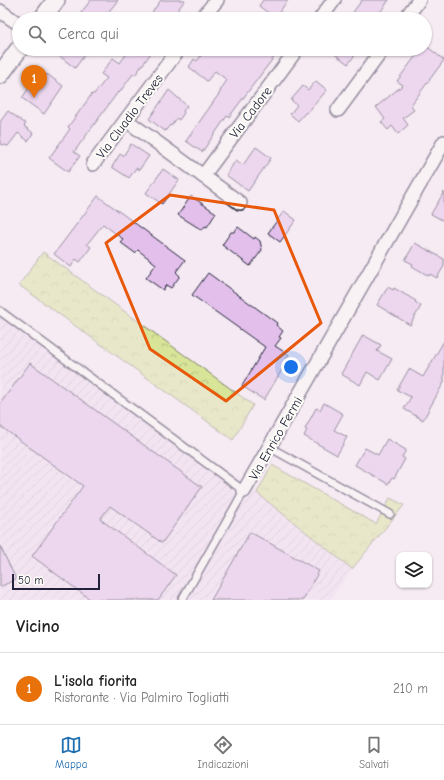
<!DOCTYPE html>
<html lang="it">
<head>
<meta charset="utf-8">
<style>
  :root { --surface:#fff; --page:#f2f2f2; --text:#222; --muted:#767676; --line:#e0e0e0; --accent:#1f6fb2 }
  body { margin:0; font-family:"Comic Neue",sans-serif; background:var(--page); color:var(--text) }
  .controls { position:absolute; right:12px; bottom:12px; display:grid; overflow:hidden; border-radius:8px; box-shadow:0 1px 3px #0004 }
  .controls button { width:36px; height:36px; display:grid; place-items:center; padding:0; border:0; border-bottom:1px solid var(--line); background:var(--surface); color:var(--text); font:20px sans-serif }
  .scale { position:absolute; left:12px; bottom:10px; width:88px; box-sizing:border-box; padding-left:4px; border:2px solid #22223b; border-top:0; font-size:11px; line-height:14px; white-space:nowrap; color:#22223b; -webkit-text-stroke:3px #fdfcf7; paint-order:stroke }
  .you { position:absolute; left:291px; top:367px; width:14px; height:14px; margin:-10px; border:3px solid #fff; border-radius:50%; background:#1a73e8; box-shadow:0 0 0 6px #1a73e833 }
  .badge { display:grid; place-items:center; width:26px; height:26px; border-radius:50%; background:var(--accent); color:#fff; font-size:13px; font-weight:700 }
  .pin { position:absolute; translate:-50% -33px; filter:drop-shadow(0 1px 2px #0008) }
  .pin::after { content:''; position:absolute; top:21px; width:14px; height:12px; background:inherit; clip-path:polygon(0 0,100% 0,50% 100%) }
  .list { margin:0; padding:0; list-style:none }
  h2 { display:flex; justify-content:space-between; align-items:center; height:52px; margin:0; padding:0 16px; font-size:17px }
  h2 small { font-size:13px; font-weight:400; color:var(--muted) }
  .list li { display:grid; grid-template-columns:26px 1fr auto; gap:12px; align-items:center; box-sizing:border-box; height:72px; padding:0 16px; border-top:1px solid var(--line) }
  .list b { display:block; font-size:15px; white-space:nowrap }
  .list p { margin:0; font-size:13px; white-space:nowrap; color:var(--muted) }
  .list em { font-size:13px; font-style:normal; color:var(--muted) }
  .icon { flex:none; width:22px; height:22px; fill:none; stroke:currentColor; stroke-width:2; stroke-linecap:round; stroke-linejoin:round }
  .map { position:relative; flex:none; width:444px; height:600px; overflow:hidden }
  .search { position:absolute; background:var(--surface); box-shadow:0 1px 3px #0004; left:12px; right:12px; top:12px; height:44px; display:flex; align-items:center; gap:10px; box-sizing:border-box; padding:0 14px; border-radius:22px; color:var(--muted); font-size:15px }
  .sheet { height:124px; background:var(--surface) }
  nav { display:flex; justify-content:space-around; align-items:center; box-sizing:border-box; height:56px; border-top:1px solid var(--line); background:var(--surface); font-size:11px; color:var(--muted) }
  nav a { display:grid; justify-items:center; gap:2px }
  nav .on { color:var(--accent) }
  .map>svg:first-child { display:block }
  .industrial { fill:url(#industrial-furrows) }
  .forest { fill:url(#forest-crowns); stroke:#7d8369 }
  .building { fill:#e3c0eb; stroke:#22223b }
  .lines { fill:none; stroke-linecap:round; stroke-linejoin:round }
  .service-casing { stroke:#22223b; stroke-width:10 }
  .minor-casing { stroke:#22223b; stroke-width:16 }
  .tertiary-casing { stroke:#22223b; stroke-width:20 }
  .service { stroke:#fdfcf7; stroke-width:7 }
  .minor { stroke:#fdfcf7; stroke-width:13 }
  .tertiary { stroke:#fdfcf7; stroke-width:17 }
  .marked { fill:none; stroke:#e8590c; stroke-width:3; stroke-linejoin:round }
  .labels { text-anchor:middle; stroke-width:4; stroke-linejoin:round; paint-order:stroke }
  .street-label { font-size:13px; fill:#22223b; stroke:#fdfcf7 }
</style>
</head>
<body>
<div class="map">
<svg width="444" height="600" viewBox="0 0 444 600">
  <defs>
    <pattern id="industrial-furrows" width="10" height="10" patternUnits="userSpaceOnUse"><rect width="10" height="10" fill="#f0ddf1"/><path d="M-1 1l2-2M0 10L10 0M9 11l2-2" fill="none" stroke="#cebdd0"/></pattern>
    <pattern id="forest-crowns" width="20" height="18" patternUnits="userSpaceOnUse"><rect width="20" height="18" fill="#d8e497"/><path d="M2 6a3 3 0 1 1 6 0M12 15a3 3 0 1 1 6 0" fill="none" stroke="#b9c383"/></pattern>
  </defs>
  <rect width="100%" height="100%" fill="#f5eaf3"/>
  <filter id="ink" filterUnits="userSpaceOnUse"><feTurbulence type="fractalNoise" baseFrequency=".025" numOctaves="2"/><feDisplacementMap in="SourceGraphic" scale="8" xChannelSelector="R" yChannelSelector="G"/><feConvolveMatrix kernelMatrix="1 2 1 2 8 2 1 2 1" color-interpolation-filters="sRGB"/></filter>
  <g filter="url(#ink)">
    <polygon class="industrial" points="0,311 257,493 352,569 330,600 0,600"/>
    <g class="forest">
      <polygon points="43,252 253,405 233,440 19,285"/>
      <polygon points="272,465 376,524 390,498 404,505 352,569 257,493"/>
    </g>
    <g class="building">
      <polygon points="91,0 118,0 103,19 76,19"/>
      <polygon points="161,0 185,0 171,19 154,19 150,15"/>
      <polygon points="263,0 288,0 275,18 259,6"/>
      <polygon points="362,0 389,0 375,19 356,19 351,15"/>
      <polygon points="425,45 444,60 411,105 414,110 403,118 408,125 398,134 392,126 388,130 381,122 385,119 376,107 403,85 397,81 421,49 425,49"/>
      <polygon points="50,49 89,49 75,68"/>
      <polygon points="130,49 154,49 135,75 133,74 119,93 118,92 74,152 80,156 68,172 49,158 70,129 68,127 92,94 94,94 107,78 101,74 113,58 120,63"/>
      <polygon points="206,49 280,49 229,117 227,116 202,152 186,141 221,91 220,91 227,80 215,71 207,81 189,67 194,59 197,61"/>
      <polygon points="328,49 348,49 355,55 348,64"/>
      <polygon points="47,74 63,86 44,114 22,98 31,85 36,89"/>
      <polygon points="316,81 327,90 307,113 306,112 298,121 290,114 297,105 291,100 303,86 308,90"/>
      <polygon points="169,90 187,106 183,111 184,113 179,120 177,118 171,126 170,125 165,131 149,119"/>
      <polygon points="8,111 26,124 24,126 33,133 28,141 18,133 8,146 0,144 0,122"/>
      <polygon points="131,144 149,156 139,170 136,168 129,178 112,167 120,154 123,156"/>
      <polygon points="256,147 271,158 248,191 226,175 236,160 243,165"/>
      <polygon points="163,169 179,180 162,204 146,193"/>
      <polygon points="444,192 444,221 431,214"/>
      <polygon points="98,196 185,260 176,272 180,276 171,288 166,285 163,290 146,278 156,264 138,250 135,253 120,242 123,239 103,224 87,244 91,247 80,262 76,259 71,267 54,254"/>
      <polygon points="191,196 216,213 207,227 205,226 202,230 178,215"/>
      <polygon points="284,211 296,220 280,242 268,233"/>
      <polygon points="238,227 254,239 255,237 260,241 262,250 250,266 222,245 231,232 234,232"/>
      <polygon points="415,243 444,259 444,266 437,278 430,274 429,276 412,266 413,264 405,260"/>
      <polygon points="208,273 277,323 276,325 283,331 279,337 281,338 275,346 289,355 284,362 286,363 264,400 242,386 265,347 192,295"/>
      <polygon points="388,287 393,290 394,288 416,301 415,302 421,306 410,325 377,305"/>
      <polygon points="363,335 381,345 377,351 392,359 380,380 367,372 360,385 341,374"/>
      <polygon points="444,341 444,382 423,420 404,409 411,397 397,390 409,369 423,377"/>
      <polygon points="30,363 202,487 162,543 110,506 100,519 176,575 158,600 91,600 32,556 83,486 0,426 0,404"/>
      <polygon points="324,403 343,414 334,430 347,437 337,455 304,436 307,430 305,429 316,408 320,410"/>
      <polygon points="387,439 406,450 402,457 405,459 394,479 392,478 388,484 355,465 365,448 378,455"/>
      <polygon points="250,532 319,571 303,600 211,600"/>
      <polygon points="0,546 16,579 0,587"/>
    </g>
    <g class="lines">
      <g class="service-casing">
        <g id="service">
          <polyline points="0,311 244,491 182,600"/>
          <polyline points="269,447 390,514"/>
        </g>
      </g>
      <g class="minor-casing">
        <g id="minor">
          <polyline points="0,11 19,24"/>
          <polyline points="201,19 217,0"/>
          <polyline points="320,19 334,0"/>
          <polyline points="405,19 419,0"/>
          <polyline points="338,110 383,49"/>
          <polyline points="126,120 203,176 297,49"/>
          <polyline points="93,164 179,49"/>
          <polyline points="203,176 240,203"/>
          <polyline points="244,491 444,142"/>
        </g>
      </g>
      <g class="tertiary-casing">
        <g id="tertiary">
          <polyline points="42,19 56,0"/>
          <polyline points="0,75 19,49"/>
        </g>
      </g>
      <use href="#service" class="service"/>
      <use href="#minor" class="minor"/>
      <use href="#tertiary" class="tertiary"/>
    </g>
  </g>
  <path d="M0 0H444V600H0ZM170 195 274 210 321 323 226 401 150 349 106 243Z" fill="#f5eaf3" fill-opacity=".55" fill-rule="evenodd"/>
  <path class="marked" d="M170 195 274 210 321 323 226 401 150 349 106 243Z"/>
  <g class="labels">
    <g class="street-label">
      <text transform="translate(250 112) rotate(-53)" y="5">Via Cadore</text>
      <text transform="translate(129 116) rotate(-53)" y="5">Via Cluadio Treves</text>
      <text transform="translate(275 438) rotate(-60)" y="5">Via Enrico Fermi</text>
    </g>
  </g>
</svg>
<div class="controls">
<button><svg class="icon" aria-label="layers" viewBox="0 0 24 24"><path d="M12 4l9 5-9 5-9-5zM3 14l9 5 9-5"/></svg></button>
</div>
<div class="scale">50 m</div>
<div class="you"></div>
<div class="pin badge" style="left:34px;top:98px;background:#e8710a">1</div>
<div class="search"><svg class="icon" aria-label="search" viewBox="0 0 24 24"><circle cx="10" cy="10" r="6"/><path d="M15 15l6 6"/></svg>Cerca qui</div>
</div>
<section class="sheet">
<h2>Vicino<small></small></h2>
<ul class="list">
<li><span class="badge" style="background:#e8710a">1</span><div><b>L'isola fiorita</b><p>Ristorante · Via Palmiro Togliatti</p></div><em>210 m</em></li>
</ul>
</section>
<nav>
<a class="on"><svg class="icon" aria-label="map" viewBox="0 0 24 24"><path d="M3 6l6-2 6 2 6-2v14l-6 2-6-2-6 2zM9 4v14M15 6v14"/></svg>Mappa</a>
<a><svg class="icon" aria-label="directions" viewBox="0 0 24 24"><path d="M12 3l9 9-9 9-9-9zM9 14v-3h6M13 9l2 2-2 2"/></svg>Indicazioni</a>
<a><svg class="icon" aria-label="saved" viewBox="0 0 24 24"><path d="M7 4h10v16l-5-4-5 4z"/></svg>Salvati</a>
</nav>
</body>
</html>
